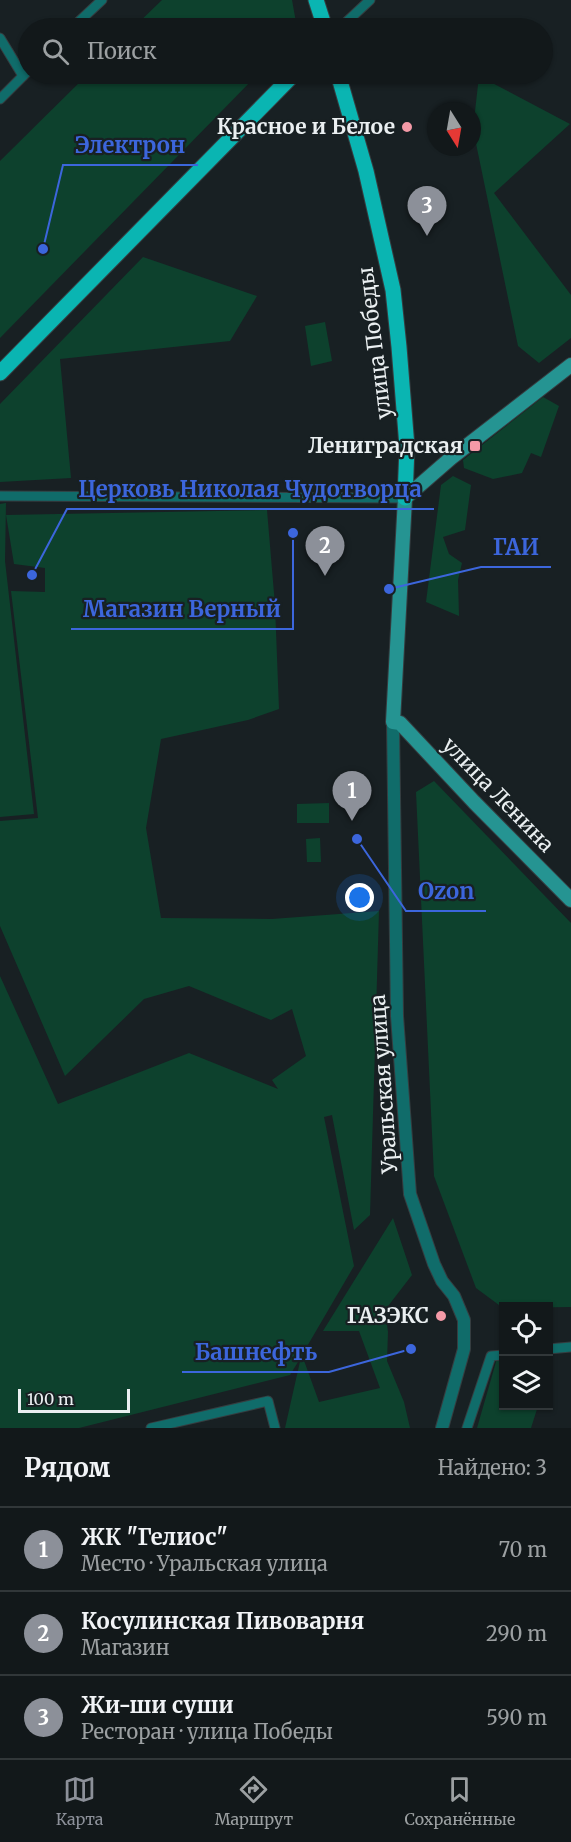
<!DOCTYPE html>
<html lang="ru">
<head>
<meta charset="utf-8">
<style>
  :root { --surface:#12181a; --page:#1f2527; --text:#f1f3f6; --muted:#9ca0a2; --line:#313739; --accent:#8c9099 }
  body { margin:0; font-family:Merriweather,serif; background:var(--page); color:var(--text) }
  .controls { position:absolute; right:18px; bottom:18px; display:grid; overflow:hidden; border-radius:0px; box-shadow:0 2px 4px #0004 }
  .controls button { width:54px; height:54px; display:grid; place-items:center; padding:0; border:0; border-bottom:2px solid var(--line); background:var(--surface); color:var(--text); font:30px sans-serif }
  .compass { position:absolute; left:427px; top:102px; width:54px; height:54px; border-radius:50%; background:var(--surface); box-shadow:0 2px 4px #0004; rotate:169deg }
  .scale { position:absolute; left:18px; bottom:15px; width:112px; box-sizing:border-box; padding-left:6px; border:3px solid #eaeff1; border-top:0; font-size:16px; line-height:21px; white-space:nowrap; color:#eaeff1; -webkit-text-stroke:4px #182023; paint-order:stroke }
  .you { position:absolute; left:360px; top:898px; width:21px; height:21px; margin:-15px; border:4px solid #fff; border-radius:50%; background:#1a73e8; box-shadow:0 0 0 9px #1a73e833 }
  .badge { display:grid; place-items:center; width:39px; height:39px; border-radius:50%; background:var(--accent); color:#fff; font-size:20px; font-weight:700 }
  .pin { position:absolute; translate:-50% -50px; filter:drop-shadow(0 2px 3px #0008) }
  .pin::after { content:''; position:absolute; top:32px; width:21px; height:18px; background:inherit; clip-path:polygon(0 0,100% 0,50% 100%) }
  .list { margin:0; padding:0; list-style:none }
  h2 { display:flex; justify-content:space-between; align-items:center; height:78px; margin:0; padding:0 24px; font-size:26px }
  h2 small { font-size:20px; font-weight:400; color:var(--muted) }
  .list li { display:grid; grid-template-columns:39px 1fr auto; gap:18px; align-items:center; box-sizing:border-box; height:84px; padding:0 24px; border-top:2px solid var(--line) }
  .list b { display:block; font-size:22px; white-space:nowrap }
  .list p { margin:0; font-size:20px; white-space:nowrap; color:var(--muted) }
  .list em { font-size:20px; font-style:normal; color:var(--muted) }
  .icon { flex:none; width:33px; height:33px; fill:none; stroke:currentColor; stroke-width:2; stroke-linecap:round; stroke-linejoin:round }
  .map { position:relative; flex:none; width:571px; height:1428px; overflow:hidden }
  .search { position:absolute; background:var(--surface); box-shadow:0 2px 4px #0004; left:18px; right:18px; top:18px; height:66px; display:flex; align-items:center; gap:15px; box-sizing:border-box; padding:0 21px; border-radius:33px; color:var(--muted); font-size:22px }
  .sheet { height:330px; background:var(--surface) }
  nav { display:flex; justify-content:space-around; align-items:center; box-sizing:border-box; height:84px; border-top:2px solid var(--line); background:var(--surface); font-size:16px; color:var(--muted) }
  nav a { display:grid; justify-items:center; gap:3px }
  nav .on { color:var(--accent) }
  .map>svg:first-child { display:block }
  .green { fill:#0d412d }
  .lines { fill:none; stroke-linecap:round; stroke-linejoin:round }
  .minor-casing { stroke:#353d40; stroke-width:11 }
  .tertiary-casing { stroke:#353d40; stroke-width:14 }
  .secondary-casing { stroke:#353d40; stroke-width:16 }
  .primary-casing { stroke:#353d40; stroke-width:17 }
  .minor { stroke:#106c6a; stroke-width:9 }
  .tertiary { stroke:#106c6a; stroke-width:12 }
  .secondary { stroke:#259492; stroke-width:14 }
  .primary { stroke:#0ab5b2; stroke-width:15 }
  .poi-dot { fill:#f49aa7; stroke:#182023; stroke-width:2 }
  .labels { text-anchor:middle; stroke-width:4.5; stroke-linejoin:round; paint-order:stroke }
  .poi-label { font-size:21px; font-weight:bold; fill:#eaeff1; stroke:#182023; text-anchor:end }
  .street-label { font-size:21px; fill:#eaeff1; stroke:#182023 }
  .leader { fill:none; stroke:#3c66dc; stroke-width:2 }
  .callout-dot { fill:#3c66dc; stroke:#182023; stroke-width:2 }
  .callout-label { font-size:22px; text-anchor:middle; font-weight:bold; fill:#3c66dc; stroke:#182023; stroke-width:4.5; stroke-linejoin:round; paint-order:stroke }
</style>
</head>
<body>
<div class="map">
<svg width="571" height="1428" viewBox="0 0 571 1428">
  <rect width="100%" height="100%" fill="#182023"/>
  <g class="green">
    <polygon points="162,0 292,0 297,28 133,28"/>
    <polygon points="88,74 258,74 0,338 0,161"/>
    <polygon points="479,76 570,124 494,193 571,295 571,338 539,363 518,346 473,129"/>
    <polygon points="143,257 257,296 230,341 60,359 71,478 0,482 0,404"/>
    <polygon points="325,322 332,361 311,366 305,326"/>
    <polygon points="543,397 559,406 541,457 531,453 522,473 493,479 464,468 463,460"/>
    <polygon points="453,476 471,485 465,530 443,537 449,554 462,563 458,580 459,616 426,602 441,485"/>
    <polygon points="6,503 5,561 34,814 0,817 0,504"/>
    <polygon points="267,510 275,605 279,709 248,720 161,739 146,828 161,918 272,919 379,911 370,1215 354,1230 332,1115 324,1117 354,1266 302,1355 319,1402 380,1388 359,1331 323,1331 393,1218 412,1275 385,1310 388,1332 387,1361 404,1402 410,1428 285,1428 301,1357 290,1375 79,1428 0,1428 0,976 58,1104 189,1053 278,1089 272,1080 306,1056 292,1009 271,1020 189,986 144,999 65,1076 0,926 0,821 38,818 11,591 45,592 45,568 14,564 6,515"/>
    <polygon points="434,781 571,923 571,1307 503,1308 476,1288 434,1176 416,792"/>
    <polygon points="329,803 329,823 297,823 297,804"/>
    <polygon points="320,838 321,862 307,862 306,839"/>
    <polygon points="498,1355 503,1355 504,1406 538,1406 531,1428 477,1428"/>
  </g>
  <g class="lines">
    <g class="minor-casing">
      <g id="minor">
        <polyline points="72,28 102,0"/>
        <polyline points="340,28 370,0"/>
        <polyline points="0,38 23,76"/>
        <polyline points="0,99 28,71"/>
        <polyline points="0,496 405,498"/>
        <polyline points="548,1349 571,1347"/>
        <polyline points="151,1428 268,1401 275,1428"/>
        <polyline points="467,1428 491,1356 504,1355"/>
      </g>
    </g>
    <g class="tertiary-casing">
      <polyline id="tertiary" points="393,722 397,1016 410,1194 434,1264 442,1281 454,1296 464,1320 464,1349 442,1428"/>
    </g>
    <g class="secondary-casing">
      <polyline id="secondary" points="571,365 451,458 405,498 393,722 400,723 474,802 571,900"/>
    </g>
    <g class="primary-casing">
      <g id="primary">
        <polyline points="316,0 325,28"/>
        <polyline points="338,74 366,171 393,290 399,347 407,447 405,498"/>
        <polyline points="0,373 294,74"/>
      </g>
    </g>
    <use href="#minor" class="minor"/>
    <use href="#tertiary" class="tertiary"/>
    <use href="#secondary" class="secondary"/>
    <use href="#primary" class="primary"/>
  </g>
  <g class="poi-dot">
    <circle cx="407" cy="127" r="6"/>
    <rect x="469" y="440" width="12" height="12" rx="3"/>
    <circle cx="441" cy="1316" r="6"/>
  </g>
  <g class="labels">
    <g class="poi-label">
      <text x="395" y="134">Красное и Белое</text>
      <text x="463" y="453">Лениградская</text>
      <text x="429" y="1323">ГАЗЭКС</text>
    </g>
    <g class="street-label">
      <text transform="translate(375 343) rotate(-97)" y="7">улица Победы</text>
      <text transform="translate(498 795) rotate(46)" y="7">улица Ленина</text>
      <text transform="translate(384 1084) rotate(-94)" y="7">Уральская улица</text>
    </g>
  </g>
  <path class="leader" d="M43 249L63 165H198M32 575L67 509H434M389 589L481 567H551M293 533L293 629H71M357 839L406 911H486M411 1349L329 1372H182"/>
  <g class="callout-dot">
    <circle cx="43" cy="249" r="6"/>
    <circle cx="32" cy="575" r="6"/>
    <circle cx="389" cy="589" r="6"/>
    <circle cx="293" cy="533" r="6"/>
    <circle cx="357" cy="839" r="6"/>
    <circle cx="411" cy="1349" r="6"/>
  </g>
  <g class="callout-label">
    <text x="130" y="153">Электрон</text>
    <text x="250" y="497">Церковь Николая Чудотворца</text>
    <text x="516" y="555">ГАИ</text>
    <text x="182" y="617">Магазин Верный</text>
    <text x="446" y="899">Ozon</text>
    <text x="256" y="1360">Башнефть</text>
  </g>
</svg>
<div class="controls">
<button><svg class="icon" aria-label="locate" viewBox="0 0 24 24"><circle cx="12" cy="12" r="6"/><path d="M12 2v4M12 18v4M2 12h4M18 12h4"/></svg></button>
<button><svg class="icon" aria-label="layers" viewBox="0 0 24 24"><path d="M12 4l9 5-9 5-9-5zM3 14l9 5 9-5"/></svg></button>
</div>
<svg class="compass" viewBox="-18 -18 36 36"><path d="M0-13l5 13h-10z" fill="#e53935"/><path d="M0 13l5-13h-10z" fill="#9ca0a2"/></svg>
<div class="scale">100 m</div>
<div class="you"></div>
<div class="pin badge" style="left:352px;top:821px">1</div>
<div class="pin badge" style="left:325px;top:576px">2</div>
<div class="pin badge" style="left:427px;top:236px">3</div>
<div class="search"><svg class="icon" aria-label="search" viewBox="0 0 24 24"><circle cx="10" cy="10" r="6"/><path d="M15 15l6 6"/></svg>Поиск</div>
</div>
<section class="sheet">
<h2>Рядом<small>Найдено: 3</small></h2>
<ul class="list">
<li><span class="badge">1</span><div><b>ЖК &quot;Гелиос&quot;</b><p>Место · Уральская улица</p></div><em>70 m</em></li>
<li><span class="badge">2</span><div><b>Косулинская Пивоварня</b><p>Магазин</p></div><em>290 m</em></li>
<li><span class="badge">3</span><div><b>Жи-ши суши</b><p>Ресторан · улица Победы</p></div><em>590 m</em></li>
</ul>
</section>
<nav>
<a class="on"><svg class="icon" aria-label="map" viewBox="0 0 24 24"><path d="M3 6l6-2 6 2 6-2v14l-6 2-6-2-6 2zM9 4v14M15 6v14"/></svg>Карта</a>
<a><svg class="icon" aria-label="directions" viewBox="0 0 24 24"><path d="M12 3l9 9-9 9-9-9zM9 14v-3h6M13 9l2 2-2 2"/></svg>Маршрут</a>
<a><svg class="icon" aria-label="saved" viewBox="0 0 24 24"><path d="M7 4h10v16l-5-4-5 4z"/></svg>Сохранённые</a>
</nav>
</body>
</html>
